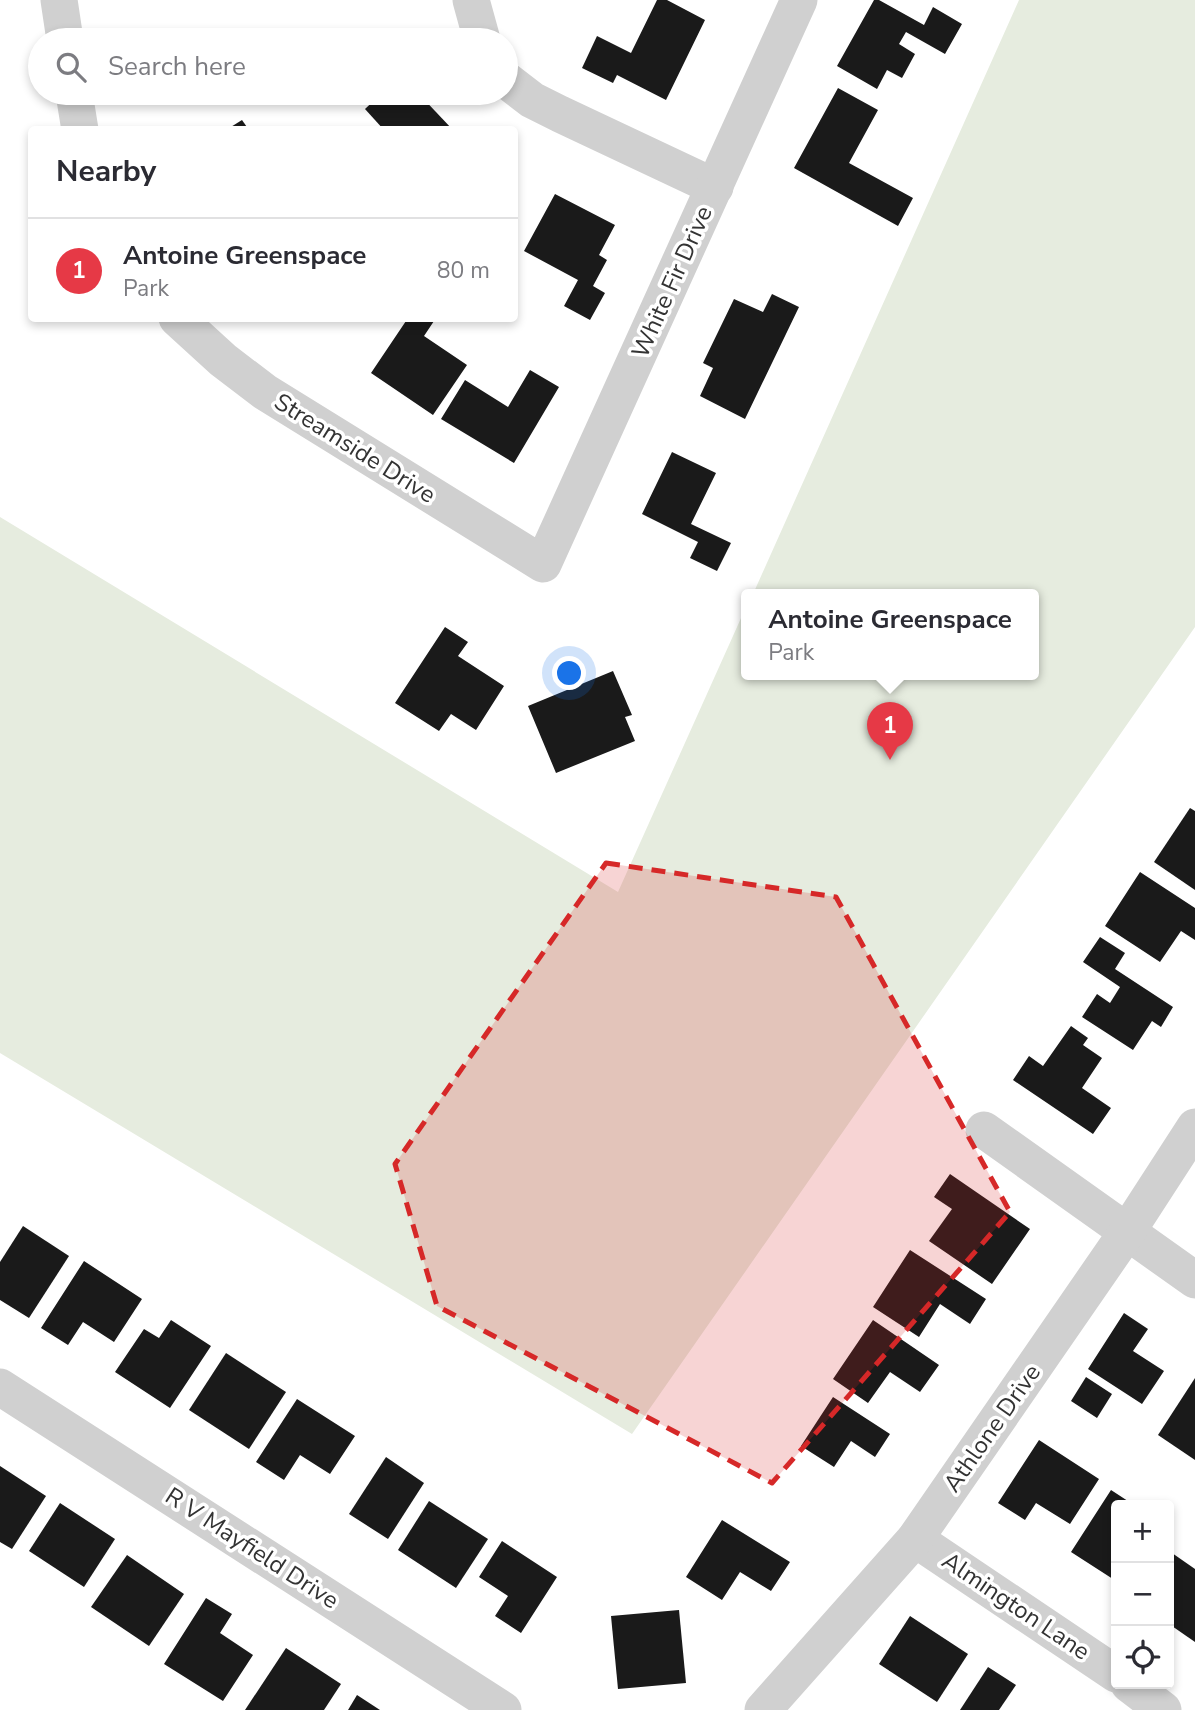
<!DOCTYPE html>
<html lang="en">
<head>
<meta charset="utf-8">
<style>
  :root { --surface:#fff; --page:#f7f7f7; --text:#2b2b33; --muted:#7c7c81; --line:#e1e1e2; --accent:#e63946 }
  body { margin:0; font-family:"Nunito Sans",sans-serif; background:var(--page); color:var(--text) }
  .controls { position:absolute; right:21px; bottom:21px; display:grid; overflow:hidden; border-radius:7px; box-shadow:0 4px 10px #0003 }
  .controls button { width:63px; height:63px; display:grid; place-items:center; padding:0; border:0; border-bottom:2px solid var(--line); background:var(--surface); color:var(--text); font:35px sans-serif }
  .you { position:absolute; left:570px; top:674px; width:24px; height:24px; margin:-18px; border:5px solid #fff; border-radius:50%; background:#1a73e8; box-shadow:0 0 0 10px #1a73e833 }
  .badge { display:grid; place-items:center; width:46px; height:46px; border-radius:50%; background:var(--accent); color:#fff; font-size:23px; font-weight:700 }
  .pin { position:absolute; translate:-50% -58px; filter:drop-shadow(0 2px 4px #0008) }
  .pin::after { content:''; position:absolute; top:37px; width:24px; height:21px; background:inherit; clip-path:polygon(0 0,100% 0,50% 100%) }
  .popup { position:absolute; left:741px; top:589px; width:298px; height:91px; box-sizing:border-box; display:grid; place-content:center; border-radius:7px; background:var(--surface); filter:drop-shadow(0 2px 5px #0005); font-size:23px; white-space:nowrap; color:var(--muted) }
  .popup b { font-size:26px; color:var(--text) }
  .popup::after { content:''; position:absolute; left:50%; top:100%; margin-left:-14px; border:14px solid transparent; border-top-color:var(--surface) }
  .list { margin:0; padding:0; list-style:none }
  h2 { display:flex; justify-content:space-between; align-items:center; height:91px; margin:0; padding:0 28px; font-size:30px }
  h2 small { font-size:23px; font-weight:400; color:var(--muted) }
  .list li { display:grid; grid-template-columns:46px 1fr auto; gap:21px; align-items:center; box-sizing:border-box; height:105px; padding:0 28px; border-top:2px solid var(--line) }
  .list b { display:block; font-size:26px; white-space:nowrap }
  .list p { margin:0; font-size:23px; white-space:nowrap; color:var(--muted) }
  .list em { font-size:23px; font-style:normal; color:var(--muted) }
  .icon { flex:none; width:38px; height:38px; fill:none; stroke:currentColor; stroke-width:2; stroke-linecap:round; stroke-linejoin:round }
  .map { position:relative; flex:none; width:1195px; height:1710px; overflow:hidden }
  .search { position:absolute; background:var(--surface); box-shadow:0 4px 10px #0003; left:28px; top:28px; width:490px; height:77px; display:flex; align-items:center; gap:18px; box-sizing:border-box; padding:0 24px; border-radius:38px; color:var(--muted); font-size:26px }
  .panel { position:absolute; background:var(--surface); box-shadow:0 4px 10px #0003; left:28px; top:126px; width:490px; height:196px; border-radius:7px }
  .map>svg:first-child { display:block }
  .green { fill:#e6ecdf }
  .building { fill:#1a1a1a }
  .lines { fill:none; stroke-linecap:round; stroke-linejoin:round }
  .minor { stroke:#d0d0d0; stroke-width:37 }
  .marked { fill:#d62828; fill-opacity:0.2; stroke:#d62828; stroke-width:5; stroke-dasharray:14 9; stroke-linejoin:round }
  .labels { text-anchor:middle; stroke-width:7; stroke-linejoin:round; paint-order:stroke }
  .street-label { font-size:24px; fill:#333; stroke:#fff }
</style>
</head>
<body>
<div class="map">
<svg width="1195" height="1710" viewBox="0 0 1195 1710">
  <rect width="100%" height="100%" fill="#fff"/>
  <polygon class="green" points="1019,0 1195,0 1195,627 632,1434 0,1053 0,517 618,892 746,607 746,674 1034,674 1034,594 753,594"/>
  <g class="building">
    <polygon points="657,0 667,0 705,20 666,100 617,75 613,83 582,68 597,36 631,53"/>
    <polygon points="874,0 879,0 924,25 933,7 962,24 945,54 906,32 899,44 915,54 902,78 887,70 877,89 837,66"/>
    <polygon points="838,88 878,110 849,163 913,198 898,226 794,168"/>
    <polygon points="382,93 418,93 453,130 384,130 365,109"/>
    <polygon points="242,120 249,130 226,130"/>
    <polygon points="555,194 615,225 599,255 607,260 593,286 605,293 590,320 564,306 578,280 524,251"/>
    <polygon points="772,294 799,307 745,419 700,396 713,368 703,363 734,299 763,312"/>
    <polygon points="408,318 436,318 424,336 467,365 433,415 371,373"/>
    <polygon points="530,370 559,387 514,463 441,419 465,380 508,407"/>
    <polygon points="672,452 716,473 691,524 731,543 717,571 690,558 698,542 642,514"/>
    <polygon points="445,627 468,642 458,656 504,686 476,730 451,714 439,731 395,703"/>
    <polygon points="613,671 632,715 625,717 635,741 556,773 528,706"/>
    <polygon points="1190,808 1195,811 1195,890 1154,862"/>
    <polygon points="1140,872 1195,908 1195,940 1181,931 1160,962 1105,926"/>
    <polygon points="1100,937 1125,953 1115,969 1173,1007 1161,1027 1152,1021 1133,1050 1082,1017 1097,994 1110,1003 1120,987 1083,962"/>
    <polygon points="1071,1026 1088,1038 1083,1045 1102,1058 1082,1088 1111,1108 1093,1134 1013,1080 1029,1056 1043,1066"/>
    <polygon points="950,1174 1030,1229 992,1284 929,1241 952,1209 934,1197"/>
    <polygon points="23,1226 69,1256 29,1318 0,1300 0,1262"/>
    <polygon points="910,1250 986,1299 970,1324 940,1304 919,1337 873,1307"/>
    <polygon points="84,1261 142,1299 114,1342 83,1322 68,1345 41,1328"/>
    <polygon points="1124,1313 1148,1329 1133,1351 1164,1371 1142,1404 1088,1369"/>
    <polygon points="171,1320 211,1346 170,1408 115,1372 144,1329 159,1338"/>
    <polygon points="873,1320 939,1365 920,1392 890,1372 868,1403 833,1379"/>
    <polygon points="226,1353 286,1392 249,1449 189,1410"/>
    <polygon points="1086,1377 1112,1394 1097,1418 1071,1401"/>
    <polygon points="1195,1378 1195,1460 1158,1435"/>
    <polygon points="833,1397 890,1434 875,1457 851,1441 834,1467 801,1446"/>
    <polygon points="297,1399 355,1436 330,1474 300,1455 284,1480 256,1462"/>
    <polygon points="1039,1440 1099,1479 1070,1524 1036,1503 1025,1520 998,1503"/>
    <polygon points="386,1457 424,1483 388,1539 349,1514"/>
    <polygon points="0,1466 46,1496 12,1549 0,1542"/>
    <polygon points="1111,1490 1134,1505 1116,1505 1116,1581 1071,1552"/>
    <polygon points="429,1501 488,1539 456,1588 398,1550"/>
    <polygon points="60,1503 115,1539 84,1587 29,1551"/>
    <polygon points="722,1520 790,1562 771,1591 740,1572 722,1600 686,1577"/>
    <polygon points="502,1541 557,1577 521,1633 495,1616 508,1596 479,1577"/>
    <polygon points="1172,1553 1195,1569 1195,1642 1169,1624 1169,1557"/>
    <polygon points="127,1555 184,1594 149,1646 91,1607"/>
    <polygon points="206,1598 232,1614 220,1633 253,1655 223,1701 164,1664"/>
    <polygon points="679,1610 686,1683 618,1689 611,1616"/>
    <polygon points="910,1616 968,1654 937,1702 879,1664"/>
    <polygon points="286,1648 341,1684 324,1710 245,1710"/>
    <polygon points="988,1667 1016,1685 999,1710 960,1710"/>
    <polygon points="357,1695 380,1710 348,1710"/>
  </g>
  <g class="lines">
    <g class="minor">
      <polyline points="59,0 65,40"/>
      <polyline points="471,0 482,40"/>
      <polyline points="506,80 532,100 560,114 715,187"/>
      <polyline points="74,93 80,130"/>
      <polyline points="177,318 223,360 265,392 543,564 799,0"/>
      <polyline points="984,1130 1195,1280"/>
      <polyline points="0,1387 503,1710"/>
      <polyline points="915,1539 1116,1674"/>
      <polyline points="1129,1684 1163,1710"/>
      <polyline points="763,1710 915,1539 1127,1232 1195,1127"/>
    </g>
  </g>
  <path class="marked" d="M606 863 836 897 1010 1212 772 1483 437 1306 395 1164Z"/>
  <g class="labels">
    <g class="street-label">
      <text transform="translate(672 282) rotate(-66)" y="8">White Fir Drive</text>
      <text transform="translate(355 448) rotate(32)" y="8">Streamside Drive</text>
      <text transform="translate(992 1428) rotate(-55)" y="8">Athlone Drive</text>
      <text transform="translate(252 1548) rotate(33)" y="8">R V Mayfield Drive</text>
      <text transform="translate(1016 1606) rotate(34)" y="8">Almington Lane</text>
    </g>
  </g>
</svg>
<div class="controls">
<button>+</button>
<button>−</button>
<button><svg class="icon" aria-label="locate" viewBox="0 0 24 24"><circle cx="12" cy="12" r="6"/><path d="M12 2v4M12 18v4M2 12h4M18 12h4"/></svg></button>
</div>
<div class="you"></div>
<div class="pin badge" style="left:890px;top:760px">1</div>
<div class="popup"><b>Antoine Greenspace</b>Park</div>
<div class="search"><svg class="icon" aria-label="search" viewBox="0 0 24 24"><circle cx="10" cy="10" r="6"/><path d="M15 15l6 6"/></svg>Search here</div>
<section class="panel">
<h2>Nearby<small></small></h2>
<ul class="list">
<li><span class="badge">1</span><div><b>Antoine Greenspace</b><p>Park</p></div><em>80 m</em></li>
</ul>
</section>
</div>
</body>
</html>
